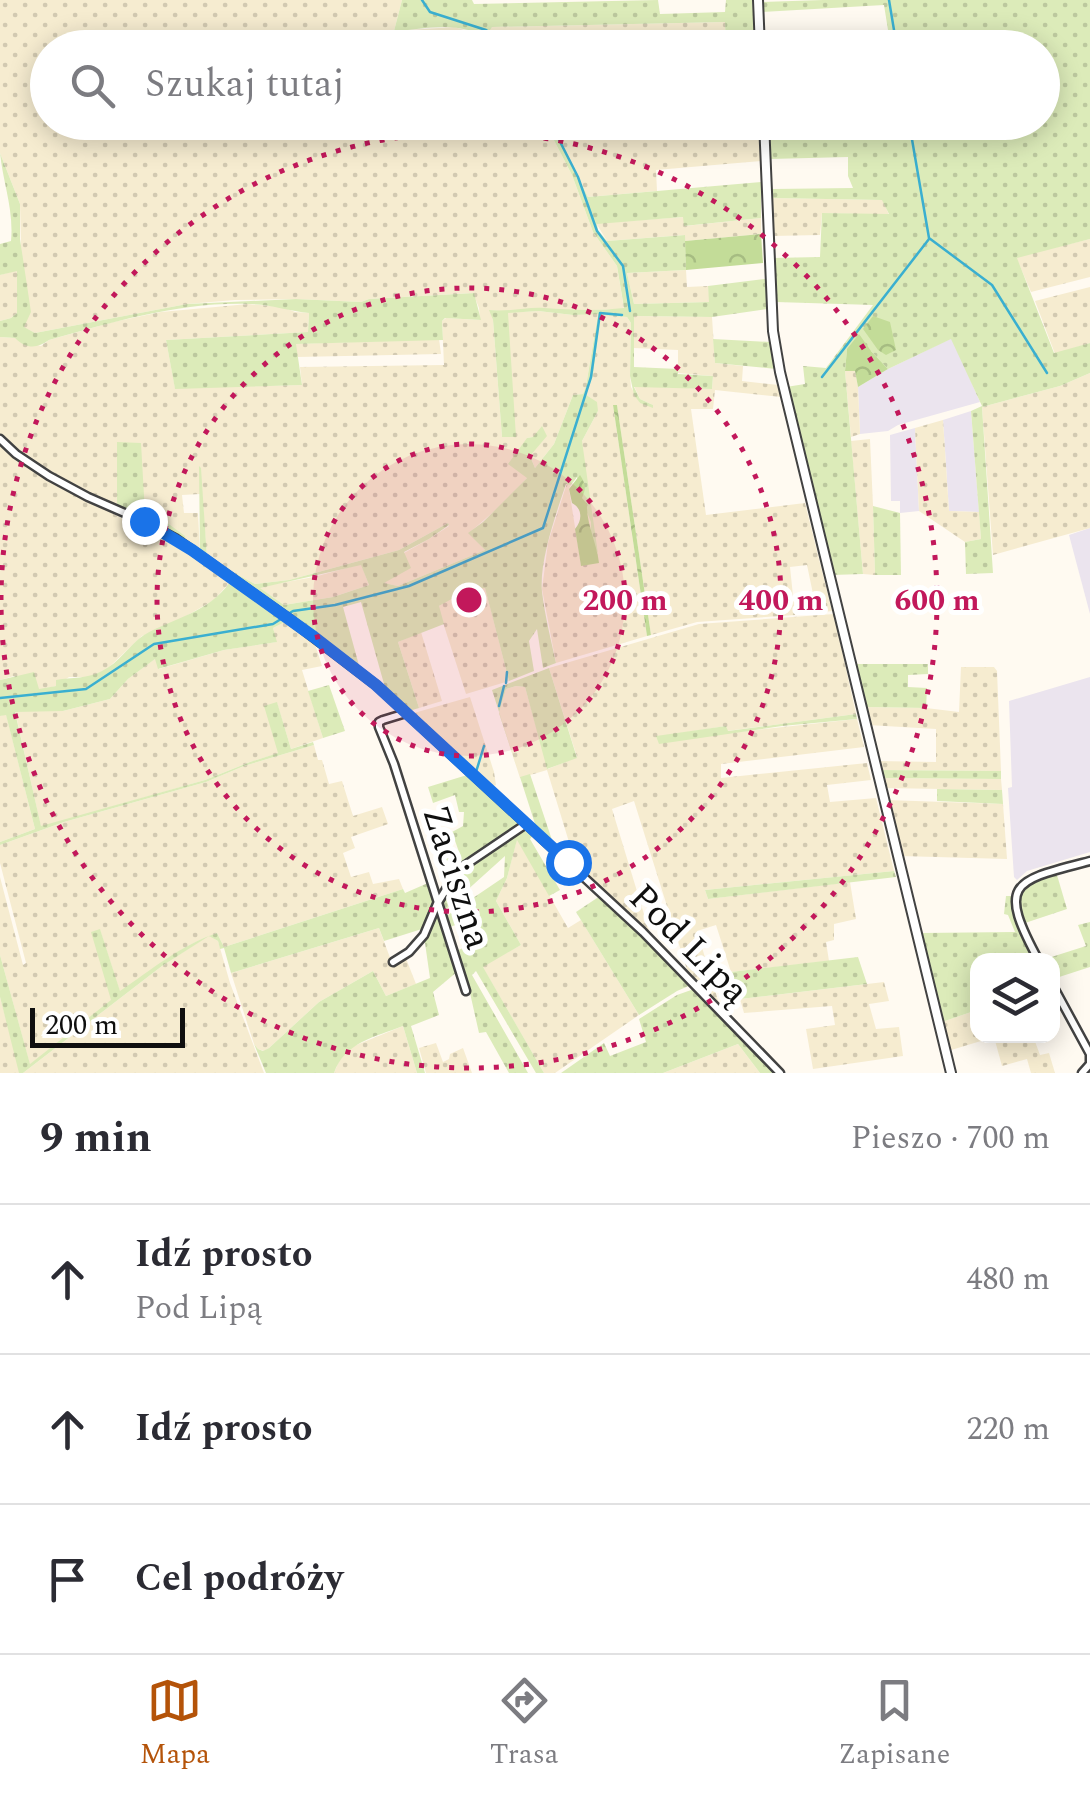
<!DOCTYPE html>
<html lang="pl">
<head>
<meta charset="utf-8">
<style>
  :root { --surface:#fff; --page:#f2f2f3; --text:#2b2b33; --muted:#7c7c81; --line:#e1e1e2; --accent:#b45309 }
  body { margin:0; font-family:Spectral,serif; background:var(--page); color:var(--text) }
  .controls { position:absolute; right:30px; bottom:30px; display:grid; overflow:hidden; border-radius:20px; box-shadow:0 5px 25px #0003 }
  .controls button { width:90px; height:90px; display:grid; place-items:center; padding:0; border:0; border-bottom:2px solid var(--line); background:var(--surface); color:var(--text); font:50px sans-serif }
  .scale { position:absolute; left:30px; bottom:25px; width:155px; box-sizing:border-box; padding-left:10px; border:5px solid #0f0f0f; border-top:0; font-size:28px; line-height:35px; white-space:nowrap; color:#0f0f0f; -webkit-text-stroke:8px #fff; paint-order:stroke }
  .stop { position:absolute; width:30px; height:30px; margin:-22px; border:8px solid #1a73e8; border-radius:50%; background:#fff }
  .stop.end { background:#1a73e8; border-color:#fff; box-shadow:0 2px 10px #0008 }
  .list { margin:0; padding:0; list-style:none }
  h2 { display:flex; justify-content:space-between; align-items:center; height:130px; margin:0; padding:0 40px; font-size:42px }
  h2 small { font-size:32px; font-weight:400; color:var(--muted) }
  .list li { display:grid; grid-template-columns:65px 1fr auto; gap:30px; align-items:center; box-sizing:border-box; height:150px; padding:0 40px; border-top:2px solid var(--line) }
  .list b { display:block; font-size:38px; white-space:nowrap }
  .list p { margin:0; font-size:32px; white-space:nowrap; color:var(--muted) }
  .list em { font-size:32px; font-style:normal; color:var(--muted) }
  .icon { flex:none; width:55px; height:55px; fill:none; stroke:currentColor; stroke-width:2; stroke-linecap:round; stroke-linejoin:round }
  .map { position:relative; flex:none; width:1090px; height:1073px; overflow:hidden }
  .search { position:absolute; background:var(--surface); box-shadow:0 5px 25px #0003; left:30px; right:30px; top:30px; height:110px; display:flex; align-items:center; gap:25px; box-sizing:border-box; padding:0 35px; border-radius:55px; color:var(--muted); font-size:38px }
  .sheet { height:580px; background:var(--surface) }
  nav { display:flex; justify-content:space-around; align-items:center; box-sizing:border-box; height:140px; border-top:2px solid var(--line); background:var(--surface); font-size:28px; color:var(--muted) }
  nav a { display:grid; justify-items:center; gap:5px }
  nav .on { color:var(--accent) }
  .map>svg:first-child { display:block }
  .industrial { fill:#ebe4ee }
  .farmland { fill:url(#farmland-dots); fill-rule:evenodd }
  .grass { fill:url(#grass-dots); fill-rule:evenodd }
  .forest { fill:url(#forest-crowns) }
  .lines { fill:none; stroke-linecap:round; stroke-linejoin:round }
  .stream { stroke:#3aafd0; stroke-width:2.5 }
  .minor-casing { stroke:#424242; stroke-width:11 }
  .tertiary-casing { stroke:#424242; stroke-width:12 }
  .minor { stroke:#fff; stroke-width:6 }
  .tertiary { stroke:#fff; stroke-width:8 }
  .route { stroke:#1a73e8; stroke-width:12 }
  .ring { fill:none; stroke:#c2185b; stroke-width:5; stroke-dasharray:5 10 }
  .labels { text-anchor:middle; stroke-width:10; stroke-linejoin:round; paint-order:stroke }
  .street-label { font-size:38px; fill:#0f0f0f; stroke:#fff }
  .centre { fill:#c2185b; stroke:#fff; stroke-width:5 }
  .ring-label { font-size:30px; text-anchor:middle; font-weight:bold; fill:#c2185b; stroke:#fff; stroke-width:10; stroke-linejoin:round; paint-order:stroke }
</style>
</head>
<body>
<div class="map">
<svg width="1090" height="1073" viewBox="0 0 1090 1073">
  <defs>
    <pattern id="farmland-dots" width="8" height="8" patternUnits="userSpaceOnUse" patternTransform="scale(2.5)"><rect width="8" height="8" fill="#f6ecd0"/><path d="M2 2h.1M6 6h.1" fill="none" stroke="#d2c9b1" stroke-width="1.8" stroke-linecap="round"/></pattern>
    <pattern id="grass-dots" width="8" height="8" patternUnits="userSpaceOnUse" patternTransform="scale(2.5)"><rect width="8" height="8" fill="#dcebb9"/><path d="M2 2h.1M6 6h.1" fill="none" stroke="#bcc89e" stroke-width="1.8" stroke-linecap="round"/></pattern>
    <pattern id="forest-crowns" width="20" height="18" patternUnits="userSpaceOnUse" patternTransform="scale(2.5)"><rect width="20" height="18" fill="#c3dc98"/><path d="M2 6a3 3 0 1 1 6 0M12 15a3 3 0 1 1 6 0" fill="none" stroke="#a6bc82"/></pattern>
  </defs>
  <rect width="100%" height="100%" fill="#fffaf1"/>
  <g class="industrial">
    <polygon points="952,338 980,402 898,425 888,431 860,434 858,387 888,369"/>
    <polygon points="971,411 979,512 949,511 943,420"/>
    <polygon points="915,428 919,511 900,513 900,501 891,501 890,435"/>
    <polygon points="1090,528 1090,614 1069,535"/>
    <polygon points="1090,677 1090,852 1027,871 1017,880 1014,877 1008,788 1012,787 1009,701"/>
  </g>
  <g class="farmland">
    <path d="M0 0H402L394 31 454 27 485 36 500 47 48 48V122L545 123 572 175 593 232 617 266 624 309 563 311 540 308 518 312 538 311 573 315 598 313 586 386 583 394 573 395 554 444 535 468 530 456 533 437 527 438V478L499 507 469 533 485 550 398 586 383 583 404 553 429 539 449 526 448 523 399 550 289 580 255 584 207 558 200 467V494L182 495 184 513H198L200 553 186 544 160 520 82 492 24 457 0 436V337L15 338 41 346 49 340 113 322 161 312 248 304 283 307 295 312 309 313 308 332 166 340 175 388 302 385 300 367 444 365 442 321 446 318 480 320 479 308 473 293 369 299 361 302 296 299 235 300 187 304 35 333 23 327 20 204 0 153ZM490 310 508 312 502 437 493 320Z"/>
    <polygon points="725,22 726,47 513,47 489,29 492,27"/>
    <polygon points="551,123 759,123 761,161 656,170 657,191 588,197"/>
    <polygon points="770,198 883,200 889,215 822,213 820,235 772,236"/>
    <polygon points="684,217 685,226 761,218 761,234 685,241 684,235 607,241 596,223"/>
    <polygon points="1090,239 1090,277 1031,292 1016,257"/>
    <polygon points="17,270 17,313 11,318 0,321 0,275"/>
    <polygon points="686,270 687,287 708,286 710,302 634,304 627,273"/>
    <polygon points="1090,287 1090,343 1055,354 1035,301"/>
    <polygon points="601,314 627,317 631,323 630,376 631,387 640,403 653,405 640,399 634,386 712,389 713,376 678,373 678,350 634,348 634,316 712,317 715,363 743,366 742,381 779,385 781,397 715,390 713,409 691,409 706,515 805,503 832,611 817,613 807,565 790,567 795,615 697,622 651,635 617,405 613,405 647,636 556,663 542,589 548,543 567,483 571,485 569,489 581,565 582,441 598,411 586,395 593,376"/>
    <polygon points="439,339 441,354 297,357 295,344"/>
    <polygon points="845,371 855,371 858,387 860,434 851,437"/>
    <polygon points="1090,373 1090,528 993,555 982,407 1060,386"/>
    <polygon points="943,420 949,511 979,512 981,539 965,542 919,511 915,428"/>
    <polygon points="870,439 873,506 875,575 863,574 851,441"/>
    <polygon points="0,446 8,454 31,469 147,532 177,543 230,582 214,600 181,619 142,636 106,670 89,677 69,677 56,686 39,690 14,676 0,680"/>
    <polygon points="361,564 369,585 333,597 284,605 258,587 314,577"/>
    <polygon points="485,587 509,681 466,694 438,607 449,598 470,590"/>
    <polygon points="834,614 856,714 727,731 726,726 656,737 728,733 857,719 864,747 721,764 721,778 867,763 871,780 827,785 830,802 876,798 894,871 705,890 708,899 850,882 856,919 834,924 834,940 826,942 829,961 731,972 716,925 697,931 720,1007 688,973 634,801 612,809 650,934 576,865 547,770 520,778 499,713 506,689 516,686 525,687 548,769 577,757 549,668 699,624"/>
    <polygon points="287,621 314,641 322,666 302,670 323,738 291,749 277,703 265,706 279,753 250,762 205,780 41,827 15,711 63,711 110,699 128,679 156,658 159,669 224,650 276,642 273,628"/>
    <polygon points="421,632 442,701 419,708 398,642"/>
    <polygon points="961,667 994,667 997,671 1001,771 879,770 877,761 936,762 936,729 868,725 864,707 926,708 959,712"/>
    <polygon points="470,697 494,772 496,785 491,787 412,716 414,713"/>
    <polygon points="6,714 35,829 0,842 0,716"/>
    <polygon points="314,745 318,760 322,760 329,784 342,781 353,816 382,807 388,824 351,837 355,848 343,853 351,877 369,872 373,884 399,879 403,889 224,947 217,933 210,936 218,941 230,983 264,1073 23,1073 162,966 206,937 184,948 120,992 100,930 92,932 112,1000 30,1065 0,955 0,877 23,965 26,963 0,863 0,845 64,822 206,782 244,766"/>
    <polygon points="881,778 1001,779 1002,790 883,788"/>
    <polygon points="886,800 1003,804 1007,859 900,856"/>
    <polygon points="517,839 568,928 581,920 639,1015 555,1073 544,1073 482,966 521,945 496,901 507,878"/>
    <polygon points="379,928 392,963 405,956 416,984 386,996 373,971 319,1002 269,1048 264,1051 258,1049 254,1044 231,973"/>
    <polygon points="884,982 889,1001 869,1004 876,1029 899,1027 903,1056 813,1069 806,1029 835,1025 832,1006 744,1013 740,999"/>
    <polygon points="0,997 20,1072 19,1073 0,1073"/>
    <polygon points="977,1010 978,1036 1033,1036 1040,1055 1049,1053 1055,1073 1031,1073 1027,1059 1002,1066 994,1037 948,1051 942,1022"/>
    <polygon points="403,1026 417,1073 334,1073 339,1061 349,1048"/>
    <polygon points="436,1043 443,1062 449,1059 450,1054 463,1048 472,1073 426,1073 419,1048"/>
    <polygon points="738,1044 760,1073 663,1073"/>
  </g>
  <g class="grass">
    <path d="M402 0H472L474 4 658 0 660 14 725 12 726 0H752L756 47H726L725 22 492 27 490 30 513 47C495 48 485 35 468 30 445 23 417 30 394 31Z"/>
    <polygon points="823,0 1090,0 1090,239 1017,258 1054,353 1090,343 1090,373 1060,386 982,407 993,573 966,574 965,542 981,539 971,411 982,406 951,339 888,369 871,351 847,349 845,371 863,574 832,575 786,387 805,384 803,366 826,368 873,305 776,302 773,258 820,257 822,213 889,214 882,200 770,198 772,189 853,188 848,176 848,157 770,159 767,128 906,122 1042,122 1042,48 762,47 762,40 888,30 884,5 761,12 761,2"/>
    <path d="M545 123H551L588 197 761 182V218L684 226 683 217 597 224 598 230 607 241 685 235 686 270 627 273 634 304 709 302 708 286 765 279 767 309 712 317 634 316V367L678 369V374L713 376 712 389 634 387 640 399 653 405V408L640 403 634 395 630 376 631 323 627 317 601 315 593 376 586 395 597 402 598 411 582 441 598 554 591 539V522L581 498 577 477 571 485 566 484C556 514 539 561 542 592 545 616 551 640 556 663L543 668 537 629 529 641 534 671 509 681 485 588C463 590 456 597 439 606L444 624 398 642 419 708 409 711 386 691 361 602 343 607 360 669 200 553 199 466 201 468 207 558 255 584 289 580 399 550 448 523 449 525 429 539 404 552 411 568 384 583 398 586 485 550 468 533 483 522 527 478 508 464 527 438 533 437 542 426 547 436 530 456 535 468 554 444 573 395 583 394 586 386 598 314 573 315 538 311 508 313 516 437H502L493 320 489 310C510 312 525 307 544 308 571 310 598 311 624 308L617 266 593 232 572 175ZM361 565 369 585 333 597 284 605 260 588Z"/>
    <path d="M0 153 20 204V239L31 312 24 327 35 333 187 304 296 299 361 302 369 299 474 293 481 320 445 318 442 321 443 340 296 344 302 385 175 389 166 340 308 332 309 313C289 311 269 304 248 304 180 302 113 322 49 340 37 349 26 349 15 338L0 337V321L11 318 17 313V271L0 275V244L11 241C14 210 3 183 0 153Z"/>
    <polygon points="713,339 771,342 776,369 715,363"/>
    <polygon points="117,442 141,443 145,513 170,525 185,536 186,544 82,492 117,505"/>
    <polygon points="873,506 900,513 901,575 875,575"/>
    <path d="M230 582 287 621 273 628 277 642 224 650 158 669 155 659 128 679 110 699 63 711 15 712 41 826 205 780 250 762 278 753 264 706 277 702 291 749 313 742 314 745 244 766 206 782 64 822 0 845V842L35 829 6 715 0 716V680L34 672 39 689 56 686V680C72 677 88 679 102 671 119 663 129 645 144 635 175 617 207 614 230 582Z"/>
    <polygon points="854,664 928,664 928,674 908,675 908,687 927,688 926,708 864,707"/>
    <polygon points="549,668 577,758 547,769 525,687 516,686 506,689 499,713 520,777 530,774 553,843 537,830 492,690"/>
    <polygon points="329,685 345,731 323,738 308,691"/>
    <polygon points="856,714 857,719 782,726 659,744 656,736 726,726 728,731"/>
    <polygon points="879,770 1001,771 1001,779 881,778"/>
    <polygon points="467,775 522,824 451,879 443,861 459,852 452,832 463,826 464,812 459,812 455,795 433,803 428,787"/>
    <polygon points="937,789 1002,790 1003,804 937,801"/>
    <polygon points="526,828 534,834 530,839 560,890 549,896 517,840 507,878 496,901 521,945 483,967 544,1073 536,1073 476,971 472,975 528,1073 509,1073 486,1032 479,1033 470,993 454,952 481,940 472,919 447,928 445,917 504,877 505,856 443,912 439,905 460,870"/>
    <polygon points="894,871 896,877 708,899 705,890"/>
    <path d="M1057 875 1067 909 1022 924C1014 890 1026 882 1057 875Z"/>
    <path d="M428 883 436 904 425 928 384 941 379 928 231 973 224 948 220 949 218 941 209 936 162 966 23 1073H19L0 997V955L30 1064 111 1000 91 932 100 929 120 991C151 970 181 945 217 933L224 947 403 889 405 893Z"/>
    <polygon points="600,896 691,985 677,991 639,1015 576,912"/>
    <polygon points="1006,896 1012,896 1016,925 1035,960 978,961 977,1010 942,1022 920,933 1015,932 1008,915 1004,914"/>
    <path d="M438 913 458 971 433 992 439 1015 411 1026 425 1073H417L403 1026C375 1037 345 1042 334 1073H266L254 1044 258 1049 263 1051 269 1048 319 1002 373 971 386 996 430 978 424 936 435 915Z"/>
    <polygon points="1090,922 1090,967 1053,979 1052,961 1042,960 1086,946 1078,925"/>
    <polygon points="858,957 867,984 740,999 731,972"/>
    <polygon points="694,989 776,1073 760,1073 738,1044 663,1073 561,1073 604,1043 610,1056 646,1042 639,1019 677,995"/>
  </g>
  <g class="forest">
    <polygon points="761,234 763,263 686,270 685,241"/>
    <polygon points="873,316 890,322 896,350 886,355 878,350 863,329"/>
    <polygon points="859,334 871,351 888,369 858,387 855,371 845,371 847,349"/>
    <polygon points="613,405 617,405 651,635 647,636"/>
    <path d="M580 475C586 484 586 489 582 498L587 504C586 523 597 544 599 563L581 566 575 529C583 520 582 508 572 503L569 489Z"/>
  </g>
  <g class="lines">
    <g class="stream">
      <polyline points="422,0 430,12 486,30 510,48"/>
      <polyline points="889,0 897,48"/>
      <polyline points="550,122 578,177 597,231 623,266 630,311"/>
      <polyline points="909,122 929,238 992,285 1047,373"/>
      <polyline points="822,377 929,239"/>
      <polyline points="288,614 293,611 335,605 409,586 543,528 591,377 600,313 622,315"/>
      <polyline points="506,683 507,672"/>
      <polyline points="0,698 86,689 154,644 273,624 281,619"/>
      <polyline points="499,706 504,686"/>
      <polyline points="476,772 484,746"/>
    </g>
    <g class="minor-casing">
      <g id="minor">
        <polyline points="0,439 16,454 49,476 88,497 143,521 175,538 288,618 376,685 643,932 780,1073"/>
        <polyline points="406,713 383,720 379,722 379,727 394,764 466,991"/>
        <path d="M1039 961C996 882 1013 881 1090 861"/>
        <polyline points="393,962 409,952 424,935 437,904 458,870 526,824"/>
        <polyline points="1052,984 1090,1054 1090,1064 1082,1073"/>
      </g>
    </g>
    <g class="tertiary-casing">
      <g id="tertiary">
        <polyline points="758,0 760,48"/>
        <polyline points="764,122 773,331 780,372 951,1073"/>
      </g>
    </g>
    <use href="#minor" class="minor"/>
    <use href="#tertiary" class="tertiary"/>
  </g>
  <g class="lines">
    <polyline class="route" points="144,521 192,550 314,637 376,685 568,862"/>
  </g>
  <circle cx="469" cy="600" r="156" fill="#c2185b" fill-opacity=".12"/>
  <g class="ring">
    <circle cx="469" cy="600" r="156"/>
    <circle cx="469" cy="600" r="312"/>
    <circle cx="469" cy="600" r="468"/>
  </g>
  <g class="labels">
    <g class="street-label">
      <text transform="translate(458 877) rotate(72)" y="13">Zaciszna</text>
      <text transform="translate(690 943) rotate(45)" y="13">Pod Lipą</text>
    </g>
  </g>
  <circle cx="469" cy="600" r="15" class="centre"/>
  <g class="ring-label">
    <text x="625" y="610">200 m</text>
    <text x="781" y="610">400 m</text>
    <text x="937" y="610">600 m</text>
  </g>
</svg>
<div class="controls">
<button><svg class="icon" aria-label="layers" viewBox="0 0 24 24"><path d="M12 4l9 5-9 5-9-5zM3 14l9 5 9-5"/></svg></button>
</div>
<div class="scale">200 m</div>
<div class="stop" style="left:568px;top:862px"></div>
<div class="stop end" style="left:144px;top:521px"></div>
<div class="search"><svg class="icon" aria-label="search" viewBox="0 0 24 24"><circle cx="10" cy="10" r="6"/><path d="M15 15l6 6"/></svg>Szukaj tutaj</div>
</div>
<section class="sheet">
<h2>9 min<small>Pieszo · 700 m</small></h2>
<ul class="list">
<li><svg class="icon" aria-label="ahead" viewBox="0 0 24 24"><path d="M12 20V5M6 11l6-6 6 6"/></svg><div><b>Idź prosto</b><p>Pod Lipą</p></div><em>480 m</em></li>
<li><svg class="icon" aria-label="ahead" viewBox="0 0 24 24"><path d="M12 20V5M6 11l6-6 6 6"/></svg><div><b>Idź prosto</b></div><em>220 m</em></li>
<li><svg class="icon" aria-label="arrive" viewBox="0 0 24 24"><path d="M6 21V4h12l-3 4 3 4H6"/></svg><div><b>Cel podróży</b></div></li>
</ul>
</section>
<nav>
<a class="on"><svg class="icon" aria-label="map" viewBox="0 0 24 24"><path d="M3 6l6-2 6 2 6-2v14l-6 2-6-2-6 2zM9 4v14M15 6v14"/></svg>Mapa</a>
<a><svg class="icon" aria-label="directions" viewBox="0 0 24 24"><path d="M12 3l9 9-9 9-9-9zM9 14v-3h6M13 9l2 2-2 2"/></svg>Trasa</a>
<a><svg class="icon" aria-label="saved" viewBox="0 0 24 24"><path d="M7 4h10v16l-5-4-5 4z"/></svg>Zapisane</a>
</nav>
</body>
</html>
